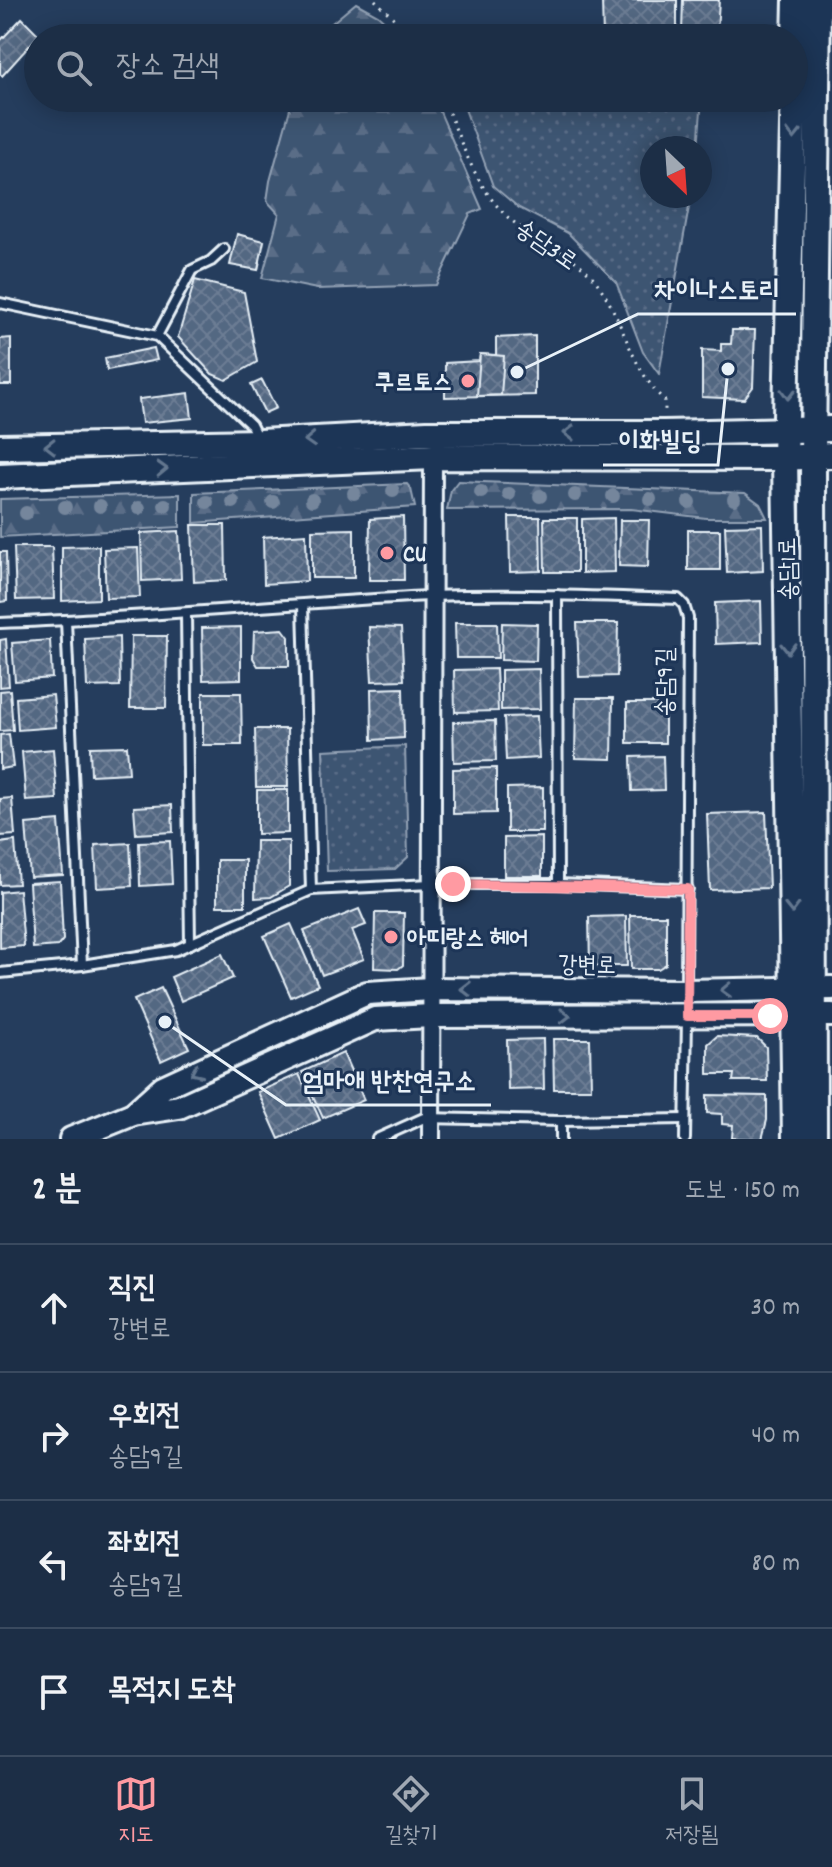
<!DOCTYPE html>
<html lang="ko">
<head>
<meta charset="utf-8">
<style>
  :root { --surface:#1c2e46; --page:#25364d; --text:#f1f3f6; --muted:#a0a8b3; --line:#3a4a5f; --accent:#ff9aa2 }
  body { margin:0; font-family:Dekko,"Poor Story",sans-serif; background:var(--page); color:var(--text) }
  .compass { position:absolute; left:640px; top:136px; width:72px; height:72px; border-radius:50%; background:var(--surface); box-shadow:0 4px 20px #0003; rotate:155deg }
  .stop { position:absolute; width:24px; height:24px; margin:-18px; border:6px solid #ff9aa2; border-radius:50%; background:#fff }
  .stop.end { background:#ff9aa2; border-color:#fff; box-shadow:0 2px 8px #0008 }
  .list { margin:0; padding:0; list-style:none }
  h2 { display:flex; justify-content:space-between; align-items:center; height:104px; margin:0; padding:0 32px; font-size:34px }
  h2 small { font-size:26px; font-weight:400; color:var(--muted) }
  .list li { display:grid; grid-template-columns:52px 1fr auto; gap:24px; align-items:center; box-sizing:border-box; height:128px; padding:0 32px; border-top:2px solid var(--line) }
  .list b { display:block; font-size:30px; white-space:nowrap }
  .list p { margin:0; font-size:26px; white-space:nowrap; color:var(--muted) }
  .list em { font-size:26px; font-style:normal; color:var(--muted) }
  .icon { flex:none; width:44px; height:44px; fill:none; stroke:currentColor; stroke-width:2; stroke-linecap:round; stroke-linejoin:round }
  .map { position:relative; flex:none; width:832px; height:1139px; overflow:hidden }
  .search { position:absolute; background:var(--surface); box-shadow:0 4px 20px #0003; left:24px; right:24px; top:24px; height:88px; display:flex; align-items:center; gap:20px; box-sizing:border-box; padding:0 28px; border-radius:44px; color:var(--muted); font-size:30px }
  .sheet { height:616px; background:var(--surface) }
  nav { display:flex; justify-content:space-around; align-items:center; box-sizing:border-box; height:112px; border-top:2px solid var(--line); background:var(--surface); font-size:22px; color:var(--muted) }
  nav a { display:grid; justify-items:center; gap:4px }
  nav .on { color:var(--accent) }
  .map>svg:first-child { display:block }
  .green { fill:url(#green-dots); stroke:#93a2b5; stroke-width:2 }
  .forest { fill:url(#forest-firs); stroke:#93a2b5; stroke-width:2 }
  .building { fill:url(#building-cross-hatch); stroke:#e8f1f8; stroke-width:2 }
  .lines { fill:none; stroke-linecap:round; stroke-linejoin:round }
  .service-casing { stroke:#e8f1f8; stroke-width:14 }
  .minor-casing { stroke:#e8f1f8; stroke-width:22 }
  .tertiary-casing { stroke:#e8f1f8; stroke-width:28 }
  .secondary-casing { stroke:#e8f1f8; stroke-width:30 }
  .path { stroke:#e8f1f8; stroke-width:3; stroke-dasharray:2 6; stroke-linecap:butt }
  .service { stroke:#1d3557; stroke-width:8 }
  .minor { stroke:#1d3557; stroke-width:16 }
  .tertiary { stroke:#1d3557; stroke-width:22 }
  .secondary { stroke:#1d3557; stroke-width:24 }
  .tree { fill:#74869c }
  .oneway { stroke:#64778f }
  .route { stroke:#ff9aa2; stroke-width:10 }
  .poi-dot { fill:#ff9aa2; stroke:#1d3557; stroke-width:3 }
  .labels { text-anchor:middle; stroke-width:6; stroke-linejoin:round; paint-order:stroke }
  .street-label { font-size:24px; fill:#e8f1f8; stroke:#1d3557 }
  .poi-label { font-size:24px; font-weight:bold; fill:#e8f1f8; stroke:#1d3557; text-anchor:start }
  .leader { fill:none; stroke:#e8f1f8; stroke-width:3 }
  .callout-dot { fill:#e8f1f8; stroke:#1d3557; stroke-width:3 }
  .callout-label { font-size:26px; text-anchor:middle; font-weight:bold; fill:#e8f1f8; stroke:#1d3557; stroke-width:6; stroke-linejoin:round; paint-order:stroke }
</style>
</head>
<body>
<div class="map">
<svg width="832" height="1139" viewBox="0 0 832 1139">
  <defs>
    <pattern id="green-dots" width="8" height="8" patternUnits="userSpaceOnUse" patternTransform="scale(2)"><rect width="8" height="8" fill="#3e5472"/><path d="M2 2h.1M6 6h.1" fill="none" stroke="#5a6d87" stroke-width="1.8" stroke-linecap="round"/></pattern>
    <pattern id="forest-firs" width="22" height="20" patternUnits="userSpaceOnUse" patternTransform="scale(2)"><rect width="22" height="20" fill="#3e5472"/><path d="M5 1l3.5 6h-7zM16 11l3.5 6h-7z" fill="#5a6d87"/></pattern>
    <pattern id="building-cross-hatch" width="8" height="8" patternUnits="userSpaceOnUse" patternTransform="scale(2)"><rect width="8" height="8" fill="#536782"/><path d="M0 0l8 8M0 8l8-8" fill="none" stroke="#6c7d94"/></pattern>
  </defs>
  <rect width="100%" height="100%" fill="#253d5d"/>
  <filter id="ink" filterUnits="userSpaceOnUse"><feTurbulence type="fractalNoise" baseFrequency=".0125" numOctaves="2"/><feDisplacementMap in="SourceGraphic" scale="16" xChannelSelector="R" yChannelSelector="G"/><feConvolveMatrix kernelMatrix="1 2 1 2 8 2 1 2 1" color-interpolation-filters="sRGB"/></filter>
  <g filter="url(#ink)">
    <g class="green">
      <polygon points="461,98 702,98 698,148 652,148 652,196 691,196 659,374 643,352 616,282 568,233 519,208 493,186"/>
      <polygon points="405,746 408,857 395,869 327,871 323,750"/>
    </g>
    <g class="forest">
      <polygon points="356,3 378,15 403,38 314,38"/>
      <polygon points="293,98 434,98 482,209 470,214 436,285 317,289 262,278 279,214 267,201 270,181"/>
      <polygon points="458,481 745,493 760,504 767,518 706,518 631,509 447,510 451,490"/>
      <polygon points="407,484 411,489 415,507 194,523 194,493"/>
      <polygon points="180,494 180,527 0,537 0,499"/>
      <polygon points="403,996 403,1005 376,1007 226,1071 232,1062 372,1000"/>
      <polygon points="464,998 669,1002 665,1006 460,1008 460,1001"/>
    </g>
    <g class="building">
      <polygon points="602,0 677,0 677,38 603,38"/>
      <polygon points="683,0 719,0 717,31 682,32"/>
      <polygon points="22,18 39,35 2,76 0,74 0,41"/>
      <polygon points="237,234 264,241 258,270 230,265"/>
      <polygon points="195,280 244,292 257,362 226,380 212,374 178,337"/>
      <polygon points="732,330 755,330 753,387 744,399 702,397 702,350 721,351 721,344 731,344"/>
      <polygon points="535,336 535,395 445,397 445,363 479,361 480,354 496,355 496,338"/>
      <polygon points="11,338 11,385 0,385 0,339"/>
      <polygon points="154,348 157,360 107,370 105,358"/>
      <polygon points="480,354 504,356 501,395 477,396"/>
      <polygon points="262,380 276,408 265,413 251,385"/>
      <polygon points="189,393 192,418 142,423 139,399"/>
      <polygon points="403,517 404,580 369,580 370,519"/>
      <polygon points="509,517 540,517 541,571 510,572"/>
      <polygon points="544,518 577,518 577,572 545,572"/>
      <polygon points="614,518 615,572 582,573 582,519"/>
      <polygon points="620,520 649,520 648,567 619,566"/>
      <polygon points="192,525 225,525 226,580 194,582"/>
      <polygon points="762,525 763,571 727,573 725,526"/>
      <polygon points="354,529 354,578 312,578 312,530"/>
      <rect x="688" y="530" width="32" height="40"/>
      <polygon points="179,531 181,579 142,581 141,533"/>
      <polygon points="306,534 307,581 264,584 263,537"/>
      <polygon points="99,546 99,599 62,601 62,547"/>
      <polygon points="14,547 52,547 54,599 16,600"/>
      <polygon points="138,548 140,597 106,598 104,549"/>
      <polygon points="0,552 6,552 7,601 0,602"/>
      <polygon points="761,601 762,642 716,644 715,603"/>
      <polygon points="455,623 497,623 498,658 456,658"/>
      <polygon points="502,623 537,624 536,661 501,660"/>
      <polygon points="577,623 618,623 617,676 579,677"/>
      <polygon points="241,627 241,679 203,680 202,628"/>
      <polygon points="369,627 401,628 404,680 372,681"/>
      <polygon points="283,629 289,637 289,666 258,666 253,658 254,631"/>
      <polygon points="131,636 167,636 166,708 130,708"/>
      <polygon points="119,637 120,686 87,687 85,639"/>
      <polygon points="6,639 9,686 0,687 0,640"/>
      <polygon points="50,640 52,678 15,681 12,643"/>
      <polygon points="496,669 498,711 455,712 454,670"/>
      <polygon points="539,669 540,709 501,710 501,670"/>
      <polygon points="403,688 404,738 372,740 371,689"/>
      <polygon points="10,690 13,730 0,731 0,691"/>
      <polygon points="203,693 241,693 242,745 203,745"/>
      <polygon points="53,695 56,727 18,730 16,698"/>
      <polygon points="576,698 613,698 612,759 575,758"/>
      <rect x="627" y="703" width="38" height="40"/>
      <polygon points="537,716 539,758 506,760 504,717"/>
      <polygon points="495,721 496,761 454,762 453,722"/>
      <polygon points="255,729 287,729 288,787 256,787"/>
      <polygon points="9,734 13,767 0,769 0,735"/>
      <polygon points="127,746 129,773 91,775 90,747"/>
      <polygon points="53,749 57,799 26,801 22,752"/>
      <polygon points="663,756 664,790 632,791 631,757"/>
      <polygon points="496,768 496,813 453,814 453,769"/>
      <polygon points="543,787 543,832 507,832 507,788"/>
      <polygon points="257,790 288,790 288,833 257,834"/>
      <polygon points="12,798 15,835 0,836 0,799"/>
      <polygon points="172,805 173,832 136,834 134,807"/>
      <polygon points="766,812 769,888 710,890 707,814"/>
      <polygon points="59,821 63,875 30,877 26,824"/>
      <polygon points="542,837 542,876 504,876 504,838"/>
      <polygon points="15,841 18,884 0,885 0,843"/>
      <polygon points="170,841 172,884 140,886 139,842"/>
      <polygon points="256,841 289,841 289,886 271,897 255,898"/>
      <polygon points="130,843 132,886 97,888 95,845"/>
      <rect x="217" y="860" width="28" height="46"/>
      <polygon points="60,881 63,940 58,946 33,948 29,883"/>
      <polygon points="19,890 24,946 0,948 0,892"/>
      <polygon points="359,909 366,925 352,930 364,959 322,975 304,931"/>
      <polygon points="375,913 404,913 403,965 398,969 374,968"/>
      <polygon points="630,915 666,915 666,964 658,969 631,969"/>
      <polygon points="626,916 627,966 590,966 589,917"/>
      <polygon points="291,924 318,985 291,997 264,936"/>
      <polygon points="222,954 233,978 181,1001 171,977"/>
      <polygon points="161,988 189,1048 161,1061 134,1000"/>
      <polygon points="717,1036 757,1038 766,1047 767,1081 733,1081 734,1074 708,1074 708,1044"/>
      <polygon points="543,1039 544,1089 508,1090 507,1040"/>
      <polygon points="553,1039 590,1039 591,1089 554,1089"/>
      <polygon points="343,1053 364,1100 323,1118 302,1072"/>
      <polygon points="299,1074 320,1120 279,1139 258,1092"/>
      <polygon points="707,1095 767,1096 767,1120 762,1139 732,1138 733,1125 722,1124 722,1114 707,1113"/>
    </g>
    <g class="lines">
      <g class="service-casing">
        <g id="service">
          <polyline points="0,303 157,336 251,425 257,437"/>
          <polyline points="157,336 192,270 211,261 224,249"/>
          <polyline points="557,595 558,884"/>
          <polyline points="303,605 311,890"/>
          <polyline points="186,613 190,944"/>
          <polyline points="66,621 82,965"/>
          <path d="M0 623C144 618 286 603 430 596 513 593 596 596 678 599L684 605 688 618 686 988"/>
          <polyline points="0,973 82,965 176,950 311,890 431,884 558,884 688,889"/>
          <polyline points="377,1139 424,1118 561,1121 685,1119"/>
          <polyline points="561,1139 561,1121"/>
          <polyline points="685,1139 687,1018"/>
        </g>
      </g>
      <g class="minor-casing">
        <polyline id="minor" points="431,1139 433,457"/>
      </g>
      <g class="tertiary-casing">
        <g id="tertiary">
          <polyline points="133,1114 163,1087 367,993 431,989 686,991 832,988"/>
          <polyline points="71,1139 133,1114 179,1107 375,1019 431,1016 832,1015"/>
        </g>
      </g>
      <g class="secondary-casing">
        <g id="secondary">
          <polyline points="0,447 260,442 427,433 664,433 832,429"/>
          <polyline points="0,476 433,457 785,458 832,455"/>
          <polyline points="795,1139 785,458 796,0"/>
          <polyline points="814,1139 813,456 818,0"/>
        </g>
      </g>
      <g class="path">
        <polyline points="375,0 414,38"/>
        <path d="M443 98C461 140 475 189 511 220 538 242 573 252 595 280 624 318 629 367 665 401V413"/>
      </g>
      <use href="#service" class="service"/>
      <use href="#minor" class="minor"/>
      <use href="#tertiary" class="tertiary"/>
      <use href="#secondary" class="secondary"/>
    </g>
    <g class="tree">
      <circle cx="393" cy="491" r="7"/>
      <circle cx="481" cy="492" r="7"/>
      <circle cx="354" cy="493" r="7"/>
      <circle cx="509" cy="494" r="7"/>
      <circle cx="575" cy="495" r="7"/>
      <circle cx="540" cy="496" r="7"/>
      <circle cx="613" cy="496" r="7"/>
      <circle cx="650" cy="499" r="7"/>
      <circle cx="734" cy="499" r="7"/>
      <circle cx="312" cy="500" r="7"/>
      <circle cx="207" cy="502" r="7"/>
      <circle cx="233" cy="502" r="7"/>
      <circle cx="273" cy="502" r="7"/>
      <circle cx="689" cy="502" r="7"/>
      <circle cx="165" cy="505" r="7"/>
      <circle cx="100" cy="506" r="7"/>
      <circle cx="65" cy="507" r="7"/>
      <circle cx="139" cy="508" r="7"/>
      <circle cx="26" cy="513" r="7"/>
    </g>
    <defs><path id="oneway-chevron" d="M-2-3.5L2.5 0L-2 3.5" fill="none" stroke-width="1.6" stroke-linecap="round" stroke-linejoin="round" transform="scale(2)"/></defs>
    <g class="oneway">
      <use href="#oneway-chevron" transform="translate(794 134) rotate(91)"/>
      <use href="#oneway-chevron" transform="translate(788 394) rotate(91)"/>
      <use href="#oneway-chevron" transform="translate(569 433) rotate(180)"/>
      <use href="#oneway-chevron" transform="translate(310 440) rotate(177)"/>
      <use href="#oneway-chevron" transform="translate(50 446) rotate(179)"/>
      <use href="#oneway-chevron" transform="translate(162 469) rotate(-2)"/>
      <use href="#oneway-chevron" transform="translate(788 648) rotate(89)"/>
      <use href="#oneway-chevron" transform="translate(792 908) rotate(89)"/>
      <use href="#oneway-chevron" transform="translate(466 989) rotate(-179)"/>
      <use href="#oneway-chevron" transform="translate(726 990) rotate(178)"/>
      <use href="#oneway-chevron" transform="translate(565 1016)"/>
      <use href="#oneway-chevron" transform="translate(196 1072) rotate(155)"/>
    </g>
  </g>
  <g class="lines" filter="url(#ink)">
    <polyline class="route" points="453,884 688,889 687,1016 770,1016"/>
  </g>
  <g class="poi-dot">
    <circle cx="468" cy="381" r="8"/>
    <circle cx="387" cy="553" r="8"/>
    <circle cx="391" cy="937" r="8"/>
  </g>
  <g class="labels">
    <g class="street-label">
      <text transform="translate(547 244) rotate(35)" y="8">송담3로</text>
      <text transform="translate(787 569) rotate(-91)" y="8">송담1로</text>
      <text transform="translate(664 682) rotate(-90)" y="8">송담9길</text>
      <text transform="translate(587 964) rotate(1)" y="8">강변로</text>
    </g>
    <g class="poi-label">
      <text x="452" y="389" text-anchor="end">쿠르토스</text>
      <text x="403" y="561">CU</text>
      <text x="407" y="945">아띠랑스 헤어</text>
    </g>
  </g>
  <path class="leader" d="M517 372L638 314H796M728 369L718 465H603M165 1022L286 1105H491"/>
  <g class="callout-dot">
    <circle cx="517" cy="372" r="8"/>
    <circle cx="728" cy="369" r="8"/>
    <circle cx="165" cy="1022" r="8"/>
  </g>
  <g class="callout-label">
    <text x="717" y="298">차이나스토리</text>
    <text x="660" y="449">이화빌딩</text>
    <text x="389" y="1089">엄마애 반찬연구소</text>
  </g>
</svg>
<svg class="compass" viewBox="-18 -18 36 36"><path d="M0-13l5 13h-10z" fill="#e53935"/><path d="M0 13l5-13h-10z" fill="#a0a8b3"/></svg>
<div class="stop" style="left:770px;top:1016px"></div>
<div class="stop end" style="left:453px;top:884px"></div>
<div class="search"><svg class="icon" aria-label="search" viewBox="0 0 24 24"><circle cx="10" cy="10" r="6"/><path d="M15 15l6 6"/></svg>장소 검색</div>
</div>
<section class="sheet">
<h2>2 분<small>도보 · 150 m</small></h2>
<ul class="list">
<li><svg class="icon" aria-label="ahead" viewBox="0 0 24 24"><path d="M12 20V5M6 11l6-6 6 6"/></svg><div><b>직진</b><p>강변로</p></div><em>30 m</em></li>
<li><svg class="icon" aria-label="right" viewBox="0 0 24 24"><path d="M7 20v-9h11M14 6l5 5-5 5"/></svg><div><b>우회전</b><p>송담9길</p></div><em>40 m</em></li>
<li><svg class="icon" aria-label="left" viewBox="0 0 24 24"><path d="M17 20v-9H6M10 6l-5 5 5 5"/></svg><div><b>좌회전</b><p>송담9길</p></div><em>80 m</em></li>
<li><svg class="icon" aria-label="arrive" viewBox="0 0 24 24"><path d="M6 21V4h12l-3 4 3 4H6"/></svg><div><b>목적지 도착</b></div></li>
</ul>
</section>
<nav>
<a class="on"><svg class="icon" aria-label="map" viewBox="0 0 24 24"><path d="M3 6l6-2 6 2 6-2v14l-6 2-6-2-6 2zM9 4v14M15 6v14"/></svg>지도</a>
<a><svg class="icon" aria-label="directions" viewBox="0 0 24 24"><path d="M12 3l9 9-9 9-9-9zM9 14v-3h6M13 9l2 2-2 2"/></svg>길찾기</a>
<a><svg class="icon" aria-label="saved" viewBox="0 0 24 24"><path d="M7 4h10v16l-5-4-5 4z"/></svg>저장됨</a>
</nav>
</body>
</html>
